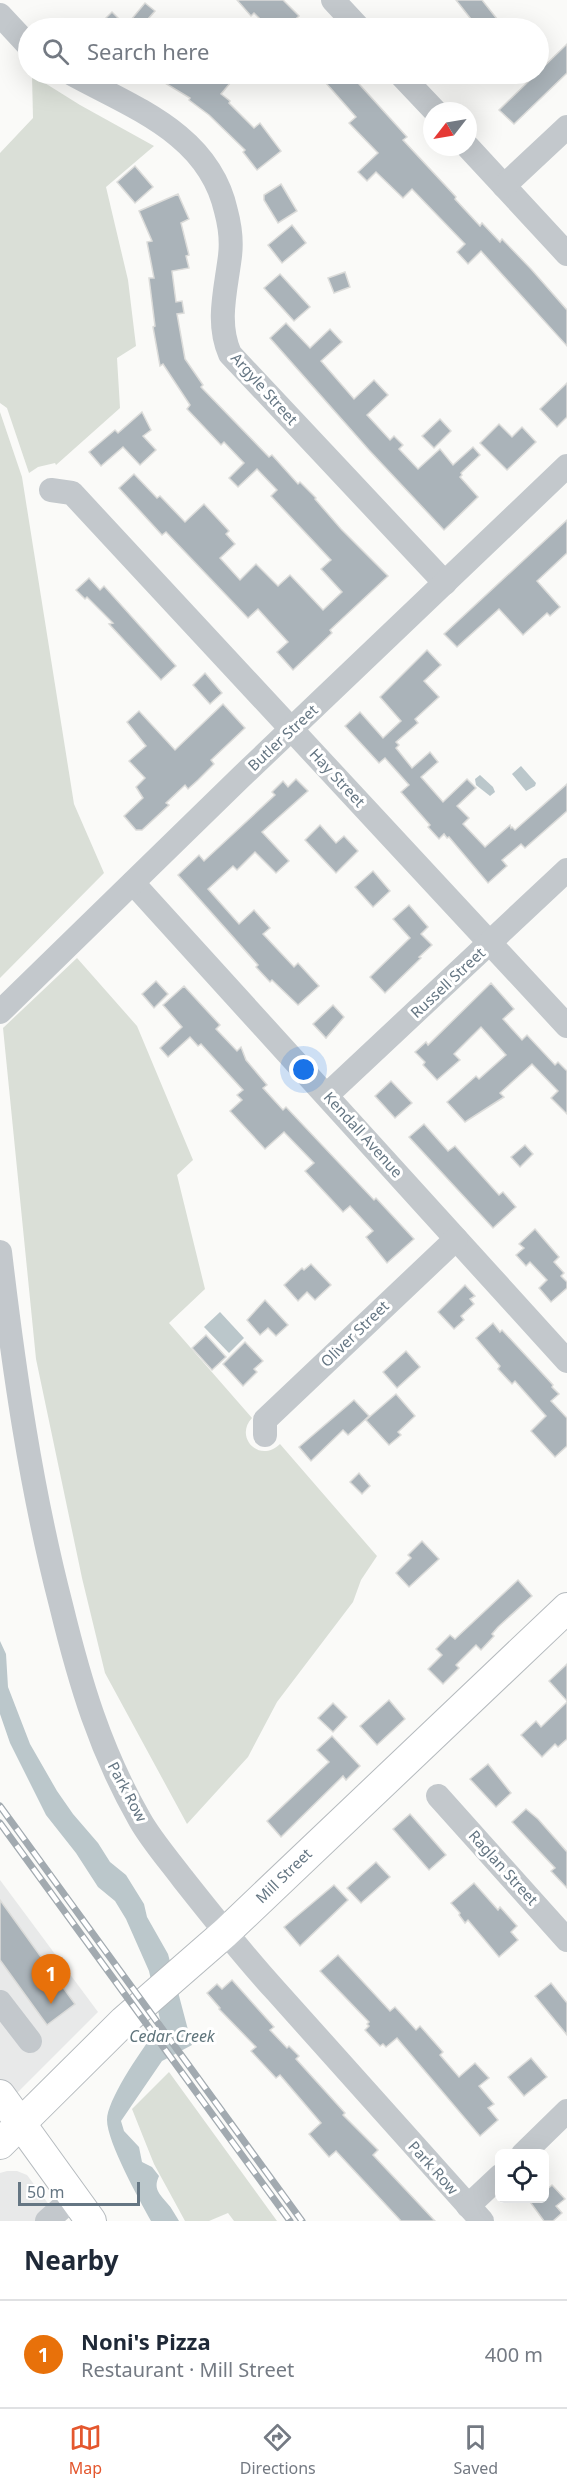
<!DOCTYPE html>
<html lang="en">
<head>
<meta charset="utf-8">
<style>
  :root { --surface:#fff; --page:#f2f2f3; --text:#1f2937; --muted:#747a83; --line:#e0e1e3; --accent:#e4572e }
  body { margin:0; font-family:"Noto Sans",sans-serif; background:var(--page); color:var(--text) }
  .controls { position:absolute; right:18px; bottom:18px; display:grid; overflow:hidden; border-radius:9px; box-shadow:0 6px 24px #0002 }
  .controls button { width:54px; height:54px; display:grid; place-items:center; padding:0; border:0; border-bottom:2px solid var(--line); background:var(--surface); color:var(--text); font:30px sans-serif }
  .compass { position:absolute; left:423px; top:102px; width:54px; height:54px; border-radius:50%; background:var(--surface); box-shadow:0 6px 24px #0002; rotate:239deg }
  .scale { position:absolute; left:18px; bottom:15px; width:122px; box-sizing:border-box; padding-left:6px; border:3px solid #657683; border-top:0; font-size:16px; line-height:21px; white-space:nowrap; color:#657683; -webkit-text-stroke:4px #fff; paint-order:stroke }
  .you { position:absolute; left:304px; top:1070px; width:21px; height:21px; margin:-15px; border:4px solid #fff; border-radius:50%; background:#1a73e8; box-shadow:0 0 0 9px #1a73e833 }
  .badge { display:grid; place-items:center; width:39px; height:39px; border-radius:50%; background:var(--accent); color:#fff; font-size:20px; font-weight:700 }
  .pin { position:absolute; translate:-50% -50px; filter:drop-shadow(0 2px 3px #0008) }
  .pin::after { content:''; position:absolute; top:32px; width:21px; height:18px; background:inherit; clip-path:polygon(0 0,100% 0,50% 100%) }
  .list { margin:0; padding:0; list-style:none }
  h2 { display:flex; justify-content:space-between; align-items:center; height:78px; margin:0; padding:0 24px; font-size:26px }
  h2 small { font-size:20px; font-weight:400; color:var(--muted) }
  .list li { display:grid; grid-template-columns:39px 1fr auto; gap:18px; align-items:center; box-sizing:border-box; height:108px; padding:0 24px; border-top:2px solid var(--line) }
  .list b { display:block; font-size:22px; white-space:nowrap }
  .list p { margin:0; font-size:20px; white-space:nowrap; color:var(--muted) }
  .list em { font-size:20px; font-style:normal; color:var(--muted) }
  .icon { flex:none; width:33px; height:33px; fill:none; stroke:currentColor; stroke-width:2; stroke-linecap:round; stroke-linejoin:round }
  .map { position:relative; flex:none; width:567px; height:2221px; overflow:hidden }
  .search { position:absolute; background:var(--surface); box-shadow:0 6px 24px #0002; left:18px; right:18px; top:18px; height:66px; display:flex; align-items:center; gap:15px; box-sizing:border-box; padding:0 21px; border-radius:33px; color:var(--muted); font-size:22px }
  .sheet { height:186px; background:var(--surface) }
  nav { display:flex; justify-content:space-around; align-items:center; box-sizing:border-box; height:84px; border-top:2px solid var(--line); background:var(--surface); font-size:16px; color:var(--muted) }
  nav a { display:grid; justify-items:center; gap:3px }
  nav .on { color:var(--accent) }
  .map>svg:first-child { display:block }
  .built { fill:#e8e9e9 }
  .green { fill:#dadfd7 }
  .water { fill:#bbc7cb }
  .building { fill:#aab3b9; stroke:#dcdcda; stroke-width:1.5 }
  .lines { fill:none; stroke-linecap:round; stroke-linejoin:round }
  .major-casing { stroke:#b5babe; stroke-width:32 }
  .minor { stroke:#c3c8cc; stroke-width:24 }
  .major { stroke:#fff; stroke-width:30 }
  .rail-casing { stroke:#a2aab0; stroke-width:7 }
  .rail { stroke:#fff; stroke-width:4.5; stroke-dasharray:14; stroke-linecap:butt }
  .labels { text-anchor:middle; stroke-width:6; stroke-linejoin:round; paint-order:stroke }
  .street-label { font-size:15px; fill:#657683; stroke:#fff }
  .water-label { font-size:16px; font-style:italic; fill:#60757c; stroke:#fff }
</style>
</head>
<body>
<div class="map">
<svg width="567" height="2221" viewBox="0 0 567 2221">
  <rect width="100%" height="100%" fill="#fafaf8"/>
  <g class="built">
    <polygon points="0,1880 98,2012 0,2110"/>
    <polygon points="7,2171 17,2171 27,2175 61,2221 0,2221 0,2173"/>
  </g>
  <g class="green">
    <polygon points="32,75 80,105 154,146 106,187 128,280 136,346 117,358 120,408 56,465 55,463 38,467 29,473 7,408 0,403 0,153 33,118"/>
    <polygon points="0,412 22,477 74,804 104,873 0,978"/>
    <path d="M77 958 137 1026 193 1160 177 1175 205 1289 169 1323 252 1418C234 1437 259 1464 280 1444L377 1556 361 1580 353 1602 277 1702 248 1757 187 1824 105 1673 82 1578 36 1359 3 1028Z"/>
    <polygon points="169,2072 277,2221 234,2221 228,2213 209,2221 185,2221 154,2164 132,2109"/>
  </g>
  <g class="water">
    <polygon points="521,766 536,783 535,786 526,791 512,774"/>
    <polygon points="480,775 493,787 495,792 490,796 476,785 475,779"/>
    <polygon points="220,1312 244,1338 229,1353 204,1327"/>
    <path d="M0 1641 6 1654 8 1687 30 1744 57 1791 73 1814 98 1843 110 1862 126 1875 144 1904 147 1917 168 1954 192 2045 162 2061 121 2121 124 2131 139 2147 142 2162 152 2167 159 2176C153 2189 159 2193 167 2203 172 2208 175 2215 179 2221H151C139 2199 107 2142 107 2120 107 2098 147 2042 161 2024L149 1971 126 1919 115 1901 98 1887 76 1853 46 1815 10 1743 0 1714Z"/>
  </g>
  <g class="building">
    <polygon points="237,0 283,0 299,16 286,28 269,28 254,13 251,16"/>
    <polygon points="456,0 482,0 497,19 487,28 478,28"/>
    <polygon points="145,3 155,11 140,28 96,28 112,12 126,26"/>
    <polygon points="567,44 567,73 514,124 499,110"/>
    <polygon points="150,74 220,74 231,82 221,94 230,101 229,103 254,128 260,123 281,151 257,170 243,152 245,150 209,115 189,100 190,98"/>
    <polygon points="318,74 350,74 407,137 403,140 456,197 455,199 480,226 482,223 500,242 502,239 531,269 567,310 567,346 481,251 468,264 457,252 465,244 412,189 403,198 376,172 367,181 358,172 378,153 349,123 356,117"/>
    <polygon points="135,166 153,187 135,203 117,182"/>
    <polygon points="281,184 297,211 278,223 264,200 264,195"/>
    <polygon points="178,194 189,219 181,223 189,255 186,256 189,268 172,271 176,302 182,301 184,313 177,314 185,359 203,385 201,387 269,457 272,455 298,484 300,482 316,498 315,499 341,529 388,576 330,630 332,633 293,670 277,652 288,642 258,609 248,618 166,532 162,535 119,488 134,474 157,498 160,496 185,522 204,504 229,531 226,534 235,544 220,558 240,580 256,564 278,586 290,575 323,610 342,592 321,569 331,560 271,496 277,490 257,469 238,487 229,478 244,463 224,442 221,445 187,409 190,405 163,364 160,366 153,327 155,326 149,278 154,278 147,242 152,241 139,211"/>
    <polygon points="292,225 306,243 282,263 268,245"/>
    <polygon points="345,272 350,287 334,293 328,278"/>
    <polygon points="280,274 310,307 294,321 264,288"/>
    <polygon points="286,323 310,348 330,329 342,342 321,361 354,399 374,380 388,395 367,415 390,440 394,436 403,445 399,449 418,469 440,449 453,465 473,447 480,455 461,473 462,475 460,477 478,497 444,530 369,450 270,338"/>
    <polygon points="567,383 567,417 557,427 540,409"/>
    <polygon points="142,412 151,430 143,436 156,450 140,465 123,447 101,466 89,452 115,430 118,433"/>
    <polygon points="440,419 451,431 434,448 422,436"/>
    <polygon points="499,424 512,437 522,427 536,442 507,470 480,443"/>
    <polygon points="567,520 567,553 537,581 560,607 550,616 547,613 523,635 499,609 457,647 444,634"/>
    <polygon points="89,578 100,590 104,586 176,666 161,680 109,624 113,623 87,597 85,599 76,590"/>
    <polygon points="427,650 441,665 424,681 439,697 415,719 418,723 396,742 399,745 396,748 412,768 430,752 438,762 421,777 443,802 467,779 476,788 457,806 469,818 463,824 485,847 510,825 511,828 512,827 515,830 567,784 567,811 525,848 521,844 502,860 507,866 488,883 449,837 447,838 444,834 439,839 428,827 430,825 401,792 409,785 385,758 379,763 345,726 360,712 383,738 401,721 380,697"/>
    <polygon points="205,673 222,693 210,704 193,685"/>
    <polygon points="223,704 245,728 211,760 214,764 198,780 188,789 185,785 166,803 169,805 142,830 136,830 124,816 143,798 136,787 145,778 129,761 146,746 127,722 139,711 175,750"/>
    <polygon points="296,779 308,791 262,832 289,861 276,873 255,852 237,870 233,866 208,889 239,924 254,910 270,928 263,934 294,967 298,963 319,986 298,1005 272,980 270,982 256,967 258,965 178,875 199,855 204,861 275,795 272,792 283,781 288,787"/>
    <polygon points="320,825 336,843 344,836 358,851 336,873 305,840"/>
    <polygon points="373,871 390,891 373,907 355,887"/>
    <polygon points="409,905 428,927 421,934 432,945 419,957 421,958 385,993 370,977 410,938 393,919"/>
    <polygon points="156,981 168,994 154,1008 142,994"/>
    <polygon points="491,983 514,1009 503,1019 522,1040 527,1035 555,1065 558,1062 567,1071 567,1114 551,1098 558,1091 532,1064 500,1093 504,1097 465,1122 447,1102 476,1076 479,1079 506,1055 481,1027 454,1054 460,1060 437,1080 423,1065 425,1062 415,1052 426,1042 428,1045"/>
    <polygon points="184,986 220,1025 216,1029 237,1051 241,1047 246,1060 267,1085 263,1088 283,1110 286,1107 374,1200 376,1198 414,1239 387,1263 366,1237 373,1231 350,1206 343,1212 305,1171 314,1163 284,1132 265,1149 230,1111 242,1100 237,1095 243,1090 201,1044 198,1046 190,1037 168,1057 160,1048 182,1027 163,1005"/>
    <polygon points="333,1005 344,1017 326,1038 313,1024"/>
    <polygon points="391,1081 412,1103 395,1118 375,1096"/>
    <polygon points="424,1124 448,1151 455,1146 499,1195 503,1192 516,1207 493,1228 409,1137"/>
    <polygon points="525,1145 533,1154 520,1167 511,1157"/>
    <polygon points="535,1229 559,1257 554,1262 564,1273 561,1276 567,1282 567,1288 551,1302 539,1288 547,1280 530,1262 526,1266 516,1255 524,1248 519,1244"/>
    <polygon points="311,1264 331,1285 315,1300 307,1292 298,1301 284,1285 302,1268 304,1270"/>
    <polygon points="465,1285 475,1296 470,1299 474,1304 461,1316 464,1320 454,1329 438,1312"/>
    <polygon points="265,1300 288,1325 276,1336 268,1328 260,1335 247,1320"/>
    <polygon points="493,1323 500,1332 502,1330 553,1385 552,1387 559,1394 551,1401 567,1418 567,1446 555,1457 531,1431 546,1416 515,1381 512,1384 498,1369 500,1366 476,1338"/>
    <polygon points="206,1335 226,1357 212,1370 192,1348"/>
    <polygon points="245,1342 263,1361 254,1369 257,1372 243,1386 223,1364"/>
    <polygon points="406,1351 420,1367 397,1388 383,1372"/>
    <polygon points="396,1394 415,1416 398,1432 401,1435 389,1445 366,1420"/>
    <polygon points="354,1400 369,1416 348,1435 343,1430 311,1461 299,1447"/>
    <polygon points="359,1473 370,1486 362,1494 350,1482"/>
    <polygon points="422,1541 439,1559 409,1587 396,1573 411,1558 408,1555"/>
    <polygon points="518,1580 532,1596 498,1627 492,1634 494,1636 481,1650 476,1645 456,1665 459,1668 443,1684 428,1669 442,1655 436,1649 450,1635 455,1639"/>
    <polygon points="567,1664 567,1701 549,1681"/>
    <polygon points="389,1700 405,1719 377,1745 360,1726"/>
    <polygon points="567,1702 567,1739 558,1747 555,1744 542,1757 521,1735 536,1721 541,1727"/>
    <polygon points="333,1703 347,1717 333,1732 318,1718"/>
    <polygon points="332,1736 360,1766 346,1780 343,1776 281,1837 267,1821 329,1762 317,1750"/>
    <polygon points="488,1764 511,1793 496,1807 470,1779"/>
    <polygon points="526,1809 538,1819 567,1852 567,1888 551,1871 555,1868 512,1822"/>
    <polygon points="410,1814 446,1855 429,1870 393,1829"/>
    <polygon points="376,1862 390,1877 361,1903 347,1888"/>
    <polygon points="474,1883 498,1910 500,1907 517,1926 511,1932 518,1940 499,1957 468,1920 465,1923 459,1915 460,1913 451,1903"/>
    <polygon points="334,1885 348,1900 300,1946 284,1927"/>
    <polygon points="0,1900 75,2004 47,2025 0,1960"/>
    <polygon points="338,1955 390,2011 395,2007 416,2030 420,2026 443,2052 440,2055 459,2077 475,2063 489,2078 479,2086 494,2104 488,2108 498,2120 480,2136 397,2038 386,2047 383,2044 380,2046 365,2030 369,2026 367,2024 369,2022 320,1971"/>
    <polygon points="232,1980 274,2027 270,2030 287,2048 289,2046 299,2056 296,2059 345,2113 343,2115 378,2150 373,2155 435,2221 401,2221 336,2151 329,2157 309,2134 321,2123 280,2075 276,2078 251,2051 256,2047 219,2009 220,2008 207,1993 217,1984 222,1989"/>
    <polygon points="551,1983 567,2003 567,2035 535,1996"/>
    <polygon points="531,2058 547,2077 524,2096 508,2077"/>
    <polygon points="552,2185 565,2199 556,2206 562,2213 553,2221 544,2221 528,2199 544,2199 544,2192"/>
  </g>
  <g class="lines">
    <g class="major-casing">
      <g id="major">
        <polyline points="0,2095 91,2221"/>
        <polyline points="0,2144 124,2021 225,1933 567,1608"/>
      </g>
    </g>
    <g class="minor">
      <polyline points="333,0 359,28"/>
      <polyline points="0,15 28,45"/>
      <path d="M72 74C134 108 209 134 226 211 230 226 232 240 230 256 226 289 216 323 230 354L445 583"/>
      <polyline points="400,74 435,111"/>
      <polyline points="468,147 567,254"/>
      <polyline points="504,186 567,127"/>
      <polyline points="51,490 72,493 567,1026"/>
      <polyline points="133,883 567,1361"/>
      <polyline points="0,1012 240,778 567,466"/>
      <polyline points="327,1095 567,870"/>
      <path d="M0 1252C14 1371 31 1489 61 1605 80 1683 100 1750 140 1820 152 1841 168 1859 183 1879 213 1917 243 1955 276 1991 345 2067 413 2145 482 2221"/>
      <polyline points="265,1435 265,1420 456,1239"/>
      <polyline points="438,1796 567,1940"/>
      <polyline points="0,2002 30,2041"/>
      <polyline points="523,2154 567,2111"/>
      <polyline points="468,2206 500,2176"/>
      <polyline points="47,2221 74,2197"/>
    </g>
    <use href="#major" class="major"/>
    <g class="rail-casing">
      <g id="rail">
        <polyline points="0,1806 302,2221"/>
        <polyline points="0,1823 290,2221"/>
      </g>
    </g>
    <use href="#rail" class="rail"/>
  </g>
  <g class="labels">
    <g class="street-label">
      <text transform="translate(264 389) rotate(48)" y="5">Argyle Street</text>
      <text transform="translate(283 738) rotate(-43)" y="5">Butler Street</text>
      <text transform="translate(337 778) rotate(47)" y="5">Hay Street</text>
      <text transform="translate(448 983) rotate(-43)" y="5">Russell Street</text>
      <text transform="translate(363 1135) rotate(48)" y="5">Kendall Avenue</text>
      <text transform="translate(355 1334) rotate(-44)" y="5">Oliver Street</text>
      <text transform="translate(127 1792) rotate(62)" y="5">Park Row</text>
      <text transform="translate(503 1868) rotate(48)" y="5">Raglan Street</text>
      <text transform="translate(284 1876) rotate(-44)" y="5">Mill Street</text>
      <text transform="translate(433 2168) rotate(48)" y="5">Park Row</text>
    </g>
    <g class="water-label">
      <text x="172" y="2042">Cedar Creek</text>
    </g>
  </g>
</svg>
<div class="controls">
<button><svg class="icon" aria-label="locate" viewBox="0 0 24 24"><circle cx="12" cy="12" r="6"/><path d="M12 2v4M12 18v4M2 12h4M18 12h4"/></svg></button>
</div>
<svg class="compass" viewBox="-18 -18 36 36"><path d="M0-13l5 13h-10z" fill="#e53935"/><path d="M0 13l5-13h-10z" fill="#747a83"/></svg>
<div class="scale">50 m</div>
<div class="you"></div>
<div class="pin badge" style="left:51px;top:2004px;background:#e8710a">1</div>
<div class="search"><svg class="icon" aria-label="search" viewBox="0 0 24 24"><circle cx="10" cy="10" r="6"/><path d="M15 15l6 6"/></svg>Search here</div>
</div>
<section class="sheet">
<h2>Nearby<small></small></h2>
<ul class="list">
<li><span class="badge" style="background:#e8710a">1</span><div><b>Noni's Pizza</b><p>Restaurant · Mill Street</p></div><em>400 m</em></li>
</ul>
</section>
<nav>
<a class="on"><svg class="icon" aria-label="map" viewBox="0 0 24 24"><path d="M3 6l6-2 6 2 6-2v14l-6 2-6-2-6 2zM9 4v14M15 6v14"/></svg>Map</a>
<a><svg class="icon" aria-label="directions" viewBox="0 0 24 24"><path d="M12 3l9 9-9 9-9-9zM9 14v-3h6M13 9l2 2-2 2"/></svg>Directions</a>
<a><svg class="icon" aria-label="saved" viewBox="0 0 24 24"><path d="M7 4h10v16l-5-4-5 4z"/></svg>Saved</a>
</nav>
</body>
</html>
